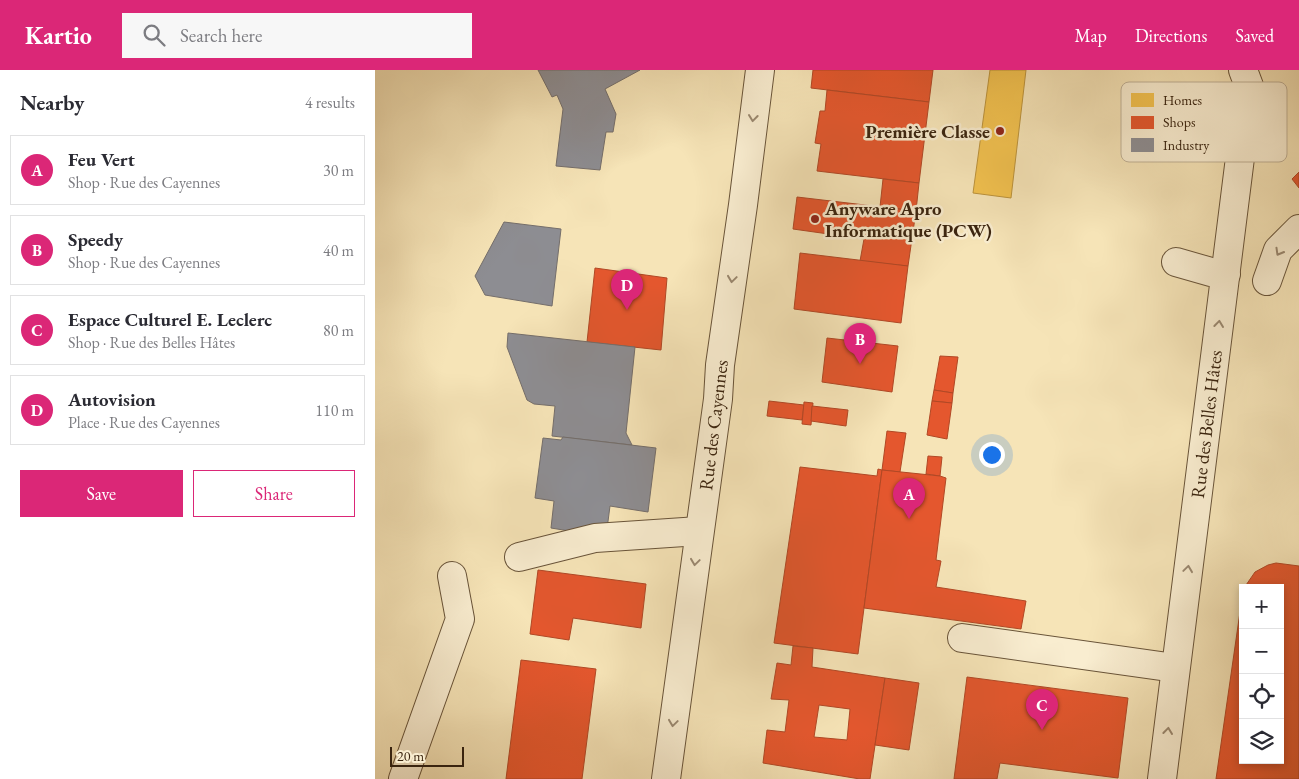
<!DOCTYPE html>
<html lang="en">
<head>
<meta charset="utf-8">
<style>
  :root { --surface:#fff; --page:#f7f7f7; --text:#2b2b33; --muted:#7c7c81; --line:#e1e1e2; --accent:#db2777 }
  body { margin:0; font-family:"EB Garamond",serif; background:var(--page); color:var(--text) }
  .controls { position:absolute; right:15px; bottom:15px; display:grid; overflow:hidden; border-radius:0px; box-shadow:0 2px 8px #0003 }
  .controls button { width:45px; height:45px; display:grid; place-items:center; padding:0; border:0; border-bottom:1px solid var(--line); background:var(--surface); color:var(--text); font:25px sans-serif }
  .scale { position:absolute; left:15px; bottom:12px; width:74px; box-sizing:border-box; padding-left:5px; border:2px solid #3a240f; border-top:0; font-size:14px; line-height:18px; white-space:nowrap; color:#3a240f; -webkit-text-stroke:4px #f9edd0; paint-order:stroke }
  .you { position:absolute; left:616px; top:384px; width:18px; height:18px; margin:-12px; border:4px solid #fff; border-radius:50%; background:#1a73e8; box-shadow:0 0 0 8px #1a73e833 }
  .badge { display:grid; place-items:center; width:32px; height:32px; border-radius:50%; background:var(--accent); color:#fff; font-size:16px; font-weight:700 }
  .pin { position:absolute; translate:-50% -41px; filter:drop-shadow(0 1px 2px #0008) }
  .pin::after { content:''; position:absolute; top:26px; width:18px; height:15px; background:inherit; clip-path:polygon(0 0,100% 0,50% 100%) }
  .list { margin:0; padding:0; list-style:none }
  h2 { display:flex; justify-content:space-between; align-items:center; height:65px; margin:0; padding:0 20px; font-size:21px }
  h2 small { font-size:16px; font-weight:400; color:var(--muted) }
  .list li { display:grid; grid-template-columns:32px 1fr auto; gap:15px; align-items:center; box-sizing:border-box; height:70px; margin:0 10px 10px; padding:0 10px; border:1px solid var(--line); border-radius:0px }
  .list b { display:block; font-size:19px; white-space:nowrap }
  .list p { margin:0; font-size:16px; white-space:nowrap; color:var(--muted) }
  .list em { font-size:16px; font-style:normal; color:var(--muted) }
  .actions { display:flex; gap:10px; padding:15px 20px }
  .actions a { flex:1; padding:11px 0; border:1px solid var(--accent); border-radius:0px; text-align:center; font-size:18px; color:var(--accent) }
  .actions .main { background:var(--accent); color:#fff }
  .icon { flex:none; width:28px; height:28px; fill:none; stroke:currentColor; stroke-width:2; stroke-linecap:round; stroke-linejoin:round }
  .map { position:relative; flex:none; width:924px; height:709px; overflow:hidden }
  header { display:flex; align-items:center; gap:30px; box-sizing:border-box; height:70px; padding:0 25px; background:var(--accent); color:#fff }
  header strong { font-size:24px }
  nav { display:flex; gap:28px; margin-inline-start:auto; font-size:18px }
  .search { width:350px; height:45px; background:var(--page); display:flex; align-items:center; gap:12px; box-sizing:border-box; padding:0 18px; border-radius:0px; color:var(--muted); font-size:19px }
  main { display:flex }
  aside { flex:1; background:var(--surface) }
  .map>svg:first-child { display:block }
  .homes { fill:#f2c14e; stroke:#bb923b }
  .shops { fill:#e4572e; stroke:#b14825; fill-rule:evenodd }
  .industry { fill:#8d8d92; stroke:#746e6b }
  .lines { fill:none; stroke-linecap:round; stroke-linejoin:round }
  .minor-casing { stroke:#695439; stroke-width:30 }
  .minor { stroke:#f9edd0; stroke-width:28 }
  .oneway { stroke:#9a8870 }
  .poi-dot { fill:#8f2418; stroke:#f9edd0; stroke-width:2 }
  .labels { text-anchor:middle; stroke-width:5; stroke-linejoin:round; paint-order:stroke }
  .poi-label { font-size:19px; font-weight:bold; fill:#3a240f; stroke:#f9edd0; text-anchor:end }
  .street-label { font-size:19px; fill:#3a240f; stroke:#f9edd0 }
  .key { fill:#f9edd0; stroke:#c0b196; stroke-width:1 }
  .key-label { font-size:14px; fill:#3a240f }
</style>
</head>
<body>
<header>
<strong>Kartio</strong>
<div class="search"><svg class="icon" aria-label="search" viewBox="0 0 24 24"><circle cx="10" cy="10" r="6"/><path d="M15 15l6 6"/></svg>Search here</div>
<nav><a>Map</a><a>Directions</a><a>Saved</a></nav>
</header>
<main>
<aside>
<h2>Nearby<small>4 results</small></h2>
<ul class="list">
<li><span class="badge">A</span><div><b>Feu Vert</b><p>Shop · Rue des Cayennes</p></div><em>30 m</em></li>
<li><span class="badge">B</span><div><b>Speedy</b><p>Shop · Rue des Cayennes</p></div><em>40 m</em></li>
<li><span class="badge">C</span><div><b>Espace Culturel E. Leclerc</b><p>Shop · Rue des Belles Hâtes</p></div><em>80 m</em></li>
<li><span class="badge">D</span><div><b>Autovision</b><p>Place · Rue des Cayennes</p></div><em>110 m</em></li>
</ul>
<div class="actions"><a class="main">Save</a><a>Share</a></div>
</aside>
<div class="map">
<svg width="924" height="709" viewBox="0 0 924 709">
  <rect width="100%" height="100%" fill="#f6e4b7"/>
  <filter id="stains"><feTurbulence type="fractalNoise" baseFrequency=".004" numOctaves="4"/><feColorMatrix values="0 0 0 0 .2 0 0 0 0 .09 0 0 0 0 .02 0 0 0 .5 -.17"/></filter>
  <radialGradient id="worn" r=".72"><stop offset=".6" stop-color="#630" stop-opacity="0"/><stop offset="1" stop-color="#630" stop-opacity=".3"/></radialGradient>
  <polygon class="homes" points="615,0 651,0 636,128 598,123"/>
  <g class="shops">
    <polygon points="438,0 558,0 554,32 436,18"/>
    <polygon points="452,20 554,32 544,113 442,101 446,74 440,73 445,41 450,41"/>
    <polygon points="924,102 924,118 917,109"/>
    <polygon points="508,109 544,113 541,141 505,137"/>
    <polygon points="422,127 541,141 533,196 485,191 489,169 418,159"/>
    <polygon points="425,183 533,196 526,253 419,239"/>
    <polygon points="220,198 292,208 286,280 212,272"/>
    <polygon points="452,268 523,276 517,322 447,312"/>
    <polygon points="565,286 583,287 578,323 559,320"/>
    <polygon points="559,320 578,323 577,333 557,331"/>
    <polygon points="394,331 429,335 427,350 392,346"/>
    <polygon points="557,331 577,333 572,369 552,365"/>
    <polygon points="429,332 438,333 436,355 427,354"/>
    <polygon points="437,336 473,340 471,356 436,351"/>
    <polygon points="512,361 531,363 525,402 507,400"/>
    <polygon points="553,386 567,387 565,406 551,404"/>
    <polygon points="425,397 502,406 503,399 507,400 483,584 399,573"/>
    <polygon points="507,400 565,406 571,408 561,490 566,491 561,517 651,531 646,559 489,538"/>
    <polygon points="901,493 924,496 924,709 841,709 868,521 868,690 905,690 905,518 869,518 880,502 893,495"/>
    <polygon points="163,500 271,514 266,558 198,548 194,570 155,564"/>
    <path d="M418 576 438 578 437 597 510 608 495 709H485L388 693 392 660 410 662 414 630 396 629 402 593 416 595ZM444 635 475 639 472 670 439 667Z"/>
    <polygon points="146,590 221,599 207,709 131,709"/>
    <polygon points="592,607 753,628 743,708 625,693 622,709 579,709"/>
    <polygon points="510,608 544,613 534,680 500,675"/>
  </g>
  <g class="industry">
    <polygon points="163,0 265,0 230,19 241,44 238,62 231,62 225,100 181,96 188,39 182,25 177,27"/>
    <polygon points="129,152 186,159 177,236 110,225 100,206"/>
    <polygon points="133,263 260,277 251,363 257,375 177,366 180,336 159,334 152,330 132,277"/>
    <polygon points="188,367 281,378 273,442 235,436 231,467 176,458 179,431 160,428 168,368 186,370"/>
  </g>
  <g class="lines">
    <g class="minor-casing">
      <g id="minor">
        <polyline points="801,192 836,202 851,204"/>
        <polyline points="892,211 903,180 924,159"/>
        <polyline points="144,487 220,468 324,461"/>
        <polyline points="587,568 800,598"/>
        <polyline points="28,709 85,549 77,506"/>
        <polyline points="291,709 343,329 345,295 368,135 385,0"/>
        <polyline points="787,709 874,16 868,0"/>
      </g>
    </g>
    <use href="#minor" class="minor"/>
  </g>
  <defs><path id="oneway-chevron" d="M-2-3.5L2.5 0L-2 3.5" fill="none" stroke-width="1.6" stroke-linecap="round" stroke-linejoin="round" transform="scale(1.25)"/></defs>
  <g class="oneway">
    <use href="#oneway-chevron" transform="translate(378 48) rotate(97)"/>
    <use href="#oneway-chevron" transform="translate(904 182) rotate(120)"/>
    <use href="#oneway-chevron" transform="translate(357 209) rotate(98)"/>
    <use href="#oneway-chevron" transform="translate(844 254) rotate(-83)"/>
    <use href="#oneway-chevron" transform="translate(320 492) rotate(98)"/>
    <use href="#oneway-chevron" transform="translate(813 499) rotate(-82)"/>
    <use href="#oneway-chevron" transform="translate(298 653) rotate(98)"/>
    <use href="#oneway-chevron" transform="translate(793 661) rotate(-83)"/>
  </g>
  <g class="poi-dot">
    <circle cx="625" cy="61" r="5"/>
    <circle cx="440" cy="149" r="5"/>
  </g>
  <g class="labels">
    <g class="poi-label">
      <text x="615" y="68">Première Classe</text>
      <text x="450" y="145" text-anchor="start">Anyware Apro<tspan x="450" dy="22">Informatique (PCW)</tspan></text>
    </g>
    <g class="street-label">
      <text transform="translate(831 354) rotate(-83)" y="7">Rue des Belles Hâtes</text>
      <text transform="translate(338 355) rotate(-83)" y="7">Rue des Cayennes</text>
    </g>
  </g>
  <rect x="746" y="12" width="166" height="80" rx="8" class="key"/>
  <rect x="756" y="23" width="23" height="14" fill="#f2c14e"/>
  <rect x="756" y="46" width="23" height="13" fill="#e4572e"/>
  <rect x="756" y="68" width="23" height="14" fill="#8d8d92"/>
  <g class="key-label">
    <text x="788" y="35">Homes</text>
    <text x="788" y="57">Shops</text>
    <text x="788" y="80">Industry</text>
  </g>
  <rect width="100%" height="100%" filter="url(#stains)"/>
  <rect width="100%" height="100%" fill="url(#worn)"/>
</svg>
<div class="controls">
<button>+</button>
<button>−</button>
<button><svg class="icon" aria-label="locate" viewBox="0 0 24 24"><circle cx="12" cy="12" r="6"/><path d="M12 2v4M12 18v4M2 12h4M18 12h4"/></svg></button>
<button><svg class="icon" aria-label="layers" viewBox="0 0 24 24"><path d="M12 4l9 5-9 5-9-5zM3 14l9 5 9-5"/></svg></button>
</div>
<div class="scale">20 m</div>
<div class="you"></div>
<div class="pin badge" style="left:534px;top:449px">A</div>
<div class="pin badge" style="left:485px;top:294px">B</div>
<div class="pin badge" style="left:667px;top:660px">C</div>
<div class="pin badge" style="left:252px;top:240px">D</div>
</div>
</main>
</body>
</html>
